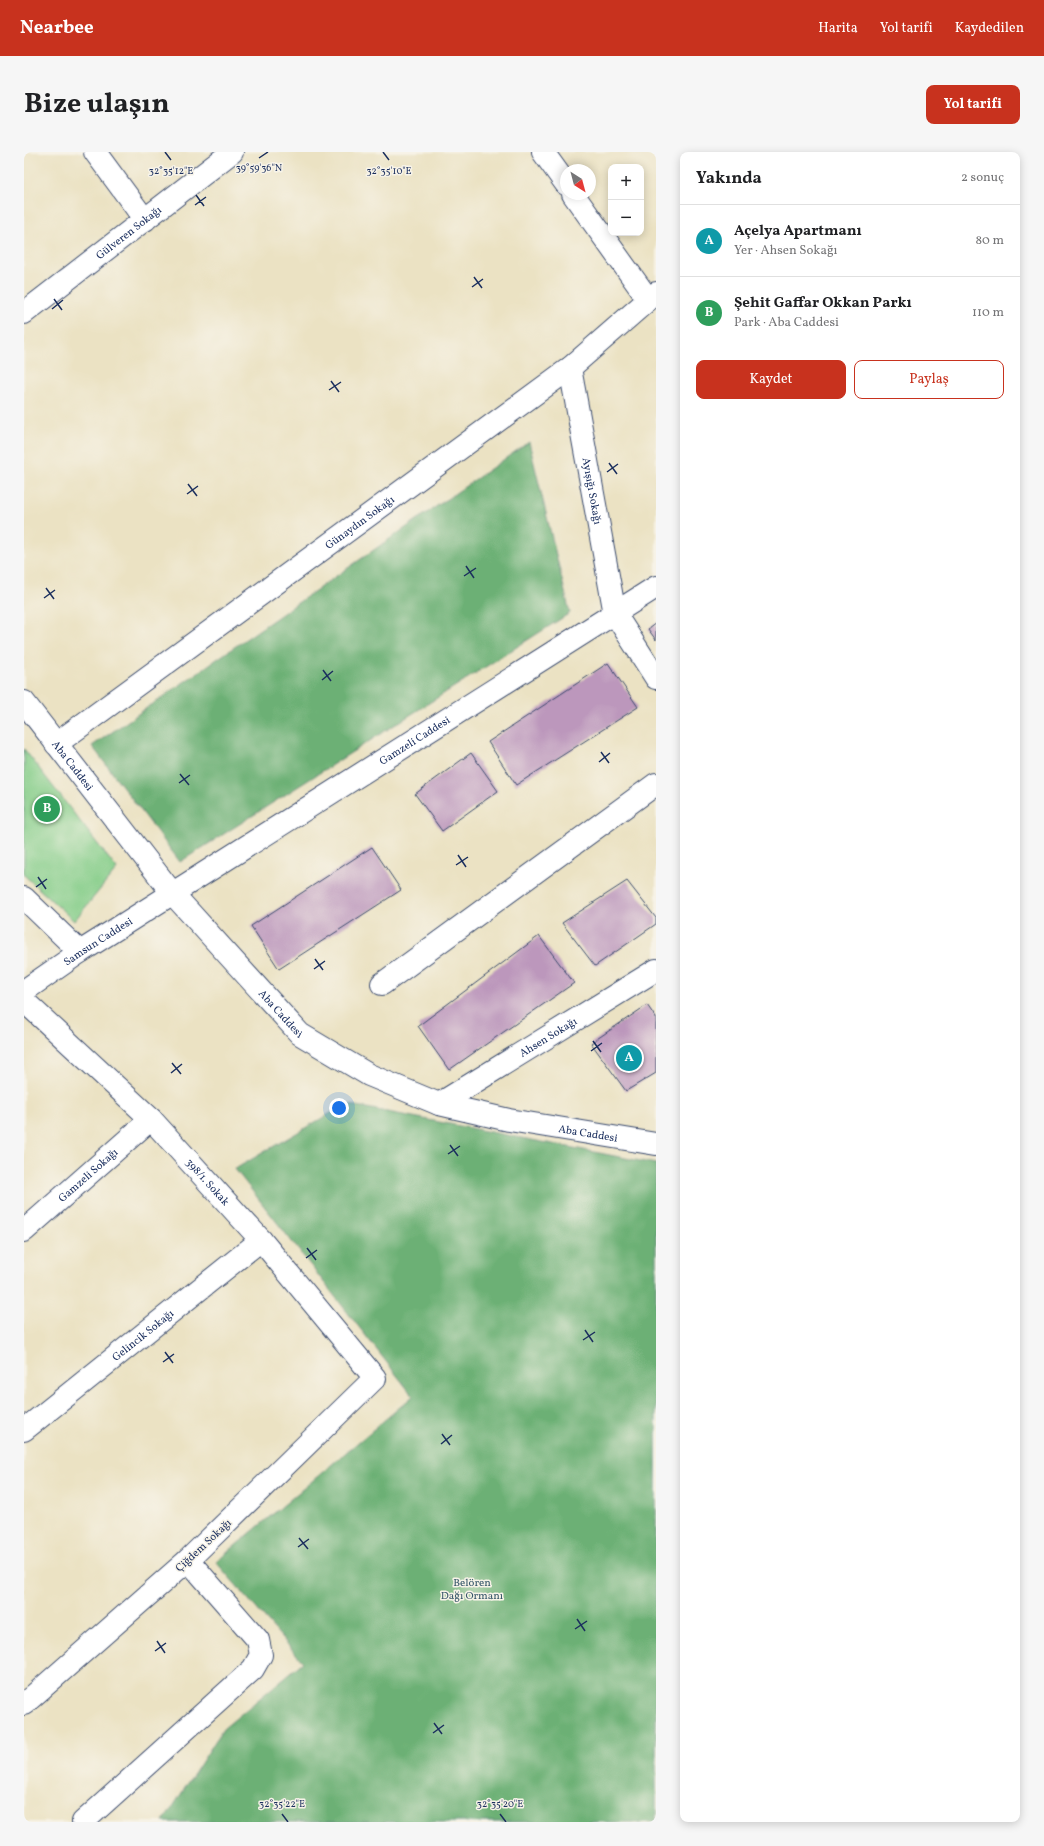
<!DOCTYPE html>
<html lang="tr">
<head>
<meta charset="utf-8">
<style>
  :root { --surface:#fff; --page:#f6f6f6; --text:#202124; --muted:#757577; --line:#e0e0e0; --accent:#c8321e }
  body { margin:0; font-family:Vollkorn,serif; background:var(--page); color:var(--text) }
  .controls { position:absolute; right:12px; top:12px; display:grid; overflow:hidden; border-radius:8px; box-shadow:0 2px 10px #0003 }
  .controls button { width:36px; height:36px; display:grid; place-items:center; padding:0; border:0; border-bottom:1px solid var(--line); background:var(--surface); color:var(--text); font:20px sans-serif }
  .compass { position:absolute; left:536px; top:12px; width:36px; height:36px; border-radius:50%; background:var(--surface); box-shadow:0 2px 10px #0003; rotate:144deg }
  .you { position:absolute; left:315px; top:956px; width:14px; height:14px; margin:-10px; border:3px solid #fff; border-radius:50%; background:#1a73e8; box-shadow:0 0 0 6px #1a73e833 }
  .badge { display:grid; place-items:center; width:26px; height:26px; border-radius:50%; background:var(--accent); color:#fff; font-size:13px; font-weight:700 }
  .pin { position:absolute; translate:-50% -50%; border:2px solid #fff; box-shadow:0 1px 4px #0006 }
  .list { margin:0; padding:0; list-style:none }
  h2 { display:flex; justify-content:space-between; align-items:center; height:52px; margin:0; padding:0 16px; font-size:17px }
  h2 small { font-size:13px; font-weight:400; color:var(--muted) }
  .list li { display:grid; grid-template-columns:26px 1fr auto; gap:12px; align-items:center; box-sizing:border-box; height:72px; padding:0 16px; border-top:1px solid var(--line) }
  .list b { display:block; font-size:15px; white-space:nowrap }
  .list p { margin:0; font-size:13px; white-space:nowrap; color:var(--muted) }
  .list em { font-size:13px; font-style:normal; color:var(--muted) }
  .actions { display:flex; gap:8px; padding:12px 16px }
  .actions a { flex:1; padding:9px 0; border:1px solid var(--accent); border-radius:8px; text-align:center; font-size:14px; color:var(--accent) }
  .actions .main { background:var(--accent); color:#fff }
  .map { position:relative; flex:none; width:632px; height:1670px; overflow:hidden; border-radius:8px }
  header { display:flex; align-items:center; gap:24px; box-sizing:border-box; height:56px; padding:0 20px; background:var(--accent); color:#fff }
  header strong { font-size:19px }
  nav { display:flex; gap:22px; margin-inline-start:auto; font-size:14px }
  .intro { display:flex; align-items:center; justify-content:space-between; box-sizing:border-box; height:96px; padding:0 24px }
  h1 { margin:0; font-size:28px }
  .button { padding:10px 18px; border-radius:8px; background:var(--accent); color:#fff; font-size:14px; font-weight:700 }
  main { display:flex; gap:24px; padding:0 24px }
  aside { flex:1; background:var(--surface); border-radius:8px; box-shadow:0 2px 10px #0003 }
  .map>svg:first-child { display:block }
  .green { fill:#85cd89; stroke:#507e74 }
  .forest { fill:#6cb075; stroke:#44706a }
  .building { fill:#bc97bc }
  .lines { fill:none; stroke-linecap:round; stroke-linejoin:round }
  .minor-casing { stroke:#3a4a6d; stroke-width:24 }
  .minor { stroke:#fff; stroke-width:22 }
  .ticks { fill:none; stroke:#1b2f5e; stroke-width:1.5 }
  .labels { text-anchor:middle; stroke-width:3; stroke-linejoin:round; paint-order:stroke }
  .street-label { font-size:11px; fill:#1b2f5e; stroke:#f7f3e8 }
  .park-label { font-size:11px; fill:#365669; stroke:#f7f3e8 }
  .ticks-label { font-size:10px; text-anchor:middle; fill:#1b2f5e; stroke:#f7f3e8; stroke-width:3; stroke-linejoin:round; paint-order:stroke }
</style>
</head>
<body>
<header>
<strong>Nearbee</strong>
<nav><a>Harita</a><a>Yol tarifi</a><a>Kaydedilen</a></nav>
</header>
<div class="intro"><h1>Bize ulaşın</h1><a class="button">Yol tarifi</a></div>
<main>
<div class="map">
<svg width="632" height="1670" viewBox="0 0 632 1670">
  <rect width="100%" height="100%" fill="#f7f3e8"/>
  <filter id="ink" filterUnits="userSpaceOnUse"><feTurbulence type="fractalNoise" baseFrequency=".025" numOctaves="2"/><feDisplacementMap in="SourceGraphic" scale="8" xChannelSelector="R" yChannelSelector="G"/><feConvolveMatrix kernelMatrix="1 2 1 2 8 2 1 2 1" color-interpolation-filters="sRGB"/></filter>
  <filter id="wash" filterUnits="userSpaceOnUse"><feTurbulence type="fractalNoise" baseFrequency=".012" numOctaves="4" result="noise"/><feDisplacementMap in="SourceGraphic" scale="16" xChannelSelector="R" yChannelSelector="G"/><feGaussianBlur stdDeviation="0.9" result="paint"/><feColorMatrix in="noise" values="0 0 0 0 0 0 0 0 0 0 0 0 0 0 0 0 0 1.4 0 .05"/><feComposite in="paint" operator="in"/></filter>
  <g filter="url(#wash)">
    <rect width="100%" height="100%" fill="#ebe2c3"/>
    <polygon class="green" points="0,597 93,717 50,769 0,723"/>
    <g class="forest">
      <polygon points="505,290 546,461 156,710 68,594"/>
      <polygon points="322,952 632,1012 632,1670 139,1670 199,1577 279,1510 192,1410 389,1244 211,1017"/>
    </g>
    <g id="blocks">
      <g class="building">
        <polygon points="632,471 632,488 624,477"/>
        <polygon points="584,511 614,555 492,633 464,590"/>
        <polygon points="447,601 474,639 418,679 391,642"/>
        <polygon points="348,695 377,738 255,817 227,774"/>
        <polygon points="603,729 632,766 632,772 571,814 538,771"/>
        <polygon points="515,784 550,831 425,918 394,874"/>
        <polygon points="623,853 632,866 632,921 602,939 567,891"/>
      </g>
    </g>
  </g>
  <g filter="url(#ink)">
    <use href="#blocks" fill-opacity="0" stroke="#3a4a6d" stroke-width="1"/>
    <g class="lines">
      <g class="minor-casing">
        <g id="minor">
          <polyline points="71,0 121,68"/>
          <polyline points="519,0 542,32"/>
          <polyline points="549,42 624,147"/>
          <path id="s1" d="M0 161 208 0"/>
          <path id="s2" d="M546 216 591 462 632 526"/>
          <path id="s3" d="M0 550 149 742 276 882 345 923 415 952 485 968 632 992"/>
          <path id="s4" d="M32 592 546 216 632 141"/>
          <polyline points="0,746 56,800"/>
          <polyline points="358,832 632,632"/>
          <path id="s5" d="M0 839 56 800 632 435"/>
          <path id="s6" d="M0 849 127 967 237 1088 351 1226 164 1408 0 1552"/>
          <path id="s7" d="M415 952 632 818"/>
          <path id="s8" d="M0 1079 127 967"/>
          <path id="s9" d="M0 1278 237 1088"/>
          <polyline points="59,1670 229,1517 237,1503 234,1488 164,1408"/>
        </g>
      </g>
      <use href="#minor" class="minor"/>
    </g>
  </g>
  <path class="ticks" d="M141 0 147 8M359 0 365 8M235 6 244 0M172 43 180 54M171 53 182 45M450 125 458 136M448 135 459 127M30 147 38 158M28 157 39 148M307 229 315 240M305 238 317 230M585 311 593 322M583 320 594 312M164 332 173 344M163 342 174 334M442 414 450 426M440 424 452 416M22 436 30 447M20 446 31 438M299 518 307 529M298 528 309 519M577 600 585 611M575 610 586 601M156 622 165 633M155 631 166 623M434 703 442 715M432 713 444 705M14 725 22 737M12 735 23 727M291 807 299 818M290 817 301 809M569 889 577 900M567 899 578 891M148 911 157 922M147 921 158 912M426 993 434 1004M424 1002 436 994M283 1096 292 1108M282 1106 293 1098M561 1178 569 1190M559 1188 571 1180M141 1200 149 1211M139 1210 150 1202M418 1282 426 1293M417 1292 428 1283M275 1386 284 1397M274 1395 285 1387M553 1467 561 1479M551 1477 563 1469M133 1489 141 1501M131 1499 142 1491M410 1571 418 1582M409 1581 420 1573M258 1662 264 1670M476 1662 482 1670"/>
  <g class="labels">
    <g class="street-label">
      <text dy="4" stroke="none"><textPath href="#s1" startOffset="132">Gülveren Sokağı</textPath></text>
      <text dy="4" stroke="none"><textPath href="#s2" startOffset="125">Ayışığı Sokağı</textPath></text>
      <text dy="4" stroke="none"><textPath href="#s4" startOffset="376">Günaydın Sokağı</textPath></text>
      <text dy="4" stroke="none"><textPath href="#s5" startOffset="464">Gamzeli Caddesi</textPath></text>
      <text dy="4" stroke="none"><textPath href="#s3" startOffset="80">Aba Caddesi</textPath></text>
      <text dy="4" stroke="none"><textPath href="#s5" startOffset="89">Samsun Caddesi</textPath></text>
      <text dy="4" stroke="none"><textPath href="#s3" startOffset="404">Aba Caddesi</textPath></text>
      <text dy="4" stroke="none"><textPath href="#s7" startOffset="128">Ahsen Sokağı</textPath></text>
      <text dy="4" stroke="none"><textPath href="#s3" startOffset="740">Aba Caddesi</textPath></text>
      <text dy="4" stroke="none"><textPath href="#s8" startOffset="85">Gamzeli Sokağı</textPath></text>
      <text dy="4" stroke="none"><textPath href="#s6" startOffset="258">398/1. Sokak</textPath></text>
      <text dy="4" stroke="none"><textPath href="#s9" startOffset="152">Gelincik Sokağı</textPath></text>
      <text transform="translate(179 1393) rotate(-43)" y="4">Çiğdem Sokağı</text>
    </g>
    <g class="park-label">
      <text x="448" y="1434">Belören<tspan x="448" dy="13">Dağı Ormanı</tspan></text>
    </g>
  </g>
  <g class="ticks-label">
    <text x="235" y="19">39°59'36"N</text>
    <text x="147" y="22">32°35'12"E</text>
    <text x="365" y="22">32°35'10"E</text>
    <text x="258" y="1655">32°35'22"E</text>
    <text x="476" y="1655">32°35'20"E</text>
  </g>
</svg>
<div class="controls">
<button>+</button>
<button>−</button>
</div>
<svg class="compass" viewBox="-18 -18 36 36"><path d="M0-13l5 13h-10z" fill="#e53935"/><path d="M0 13l5-13h-10z" fill="#757577"/></svg>
<div class="you"></div>
<div class="pin badge" style="left:605px;top:906px;background:#0f9aa8">A</div>
<div class="pin badge" style="left:23px;top:657px;background:#2e9e5b">B</div>
</div>
<aside>
<h2>Yakında<small>2 sonuç</small></h2>
<ul class="list">
<li><span class="badge" style="background:#0f9aa8">A</span><div><b>Açelya Apartmanı</b><p>Yer · Ahsen Sokağı</p></div><em>80 m</em></li>
<li><span class="badge" style="background:#2e9e5b">B</span><div><b>Şehit Gaffar Okkan Parkı</b><p>Park · Aba Caddesi</p></div><em>110 m</em></li>
</ul>
<div class="actions"><a class="main">Kaydet</a><a>Paylaş</a></div>
</aside>
</main>
</body>
</html>
